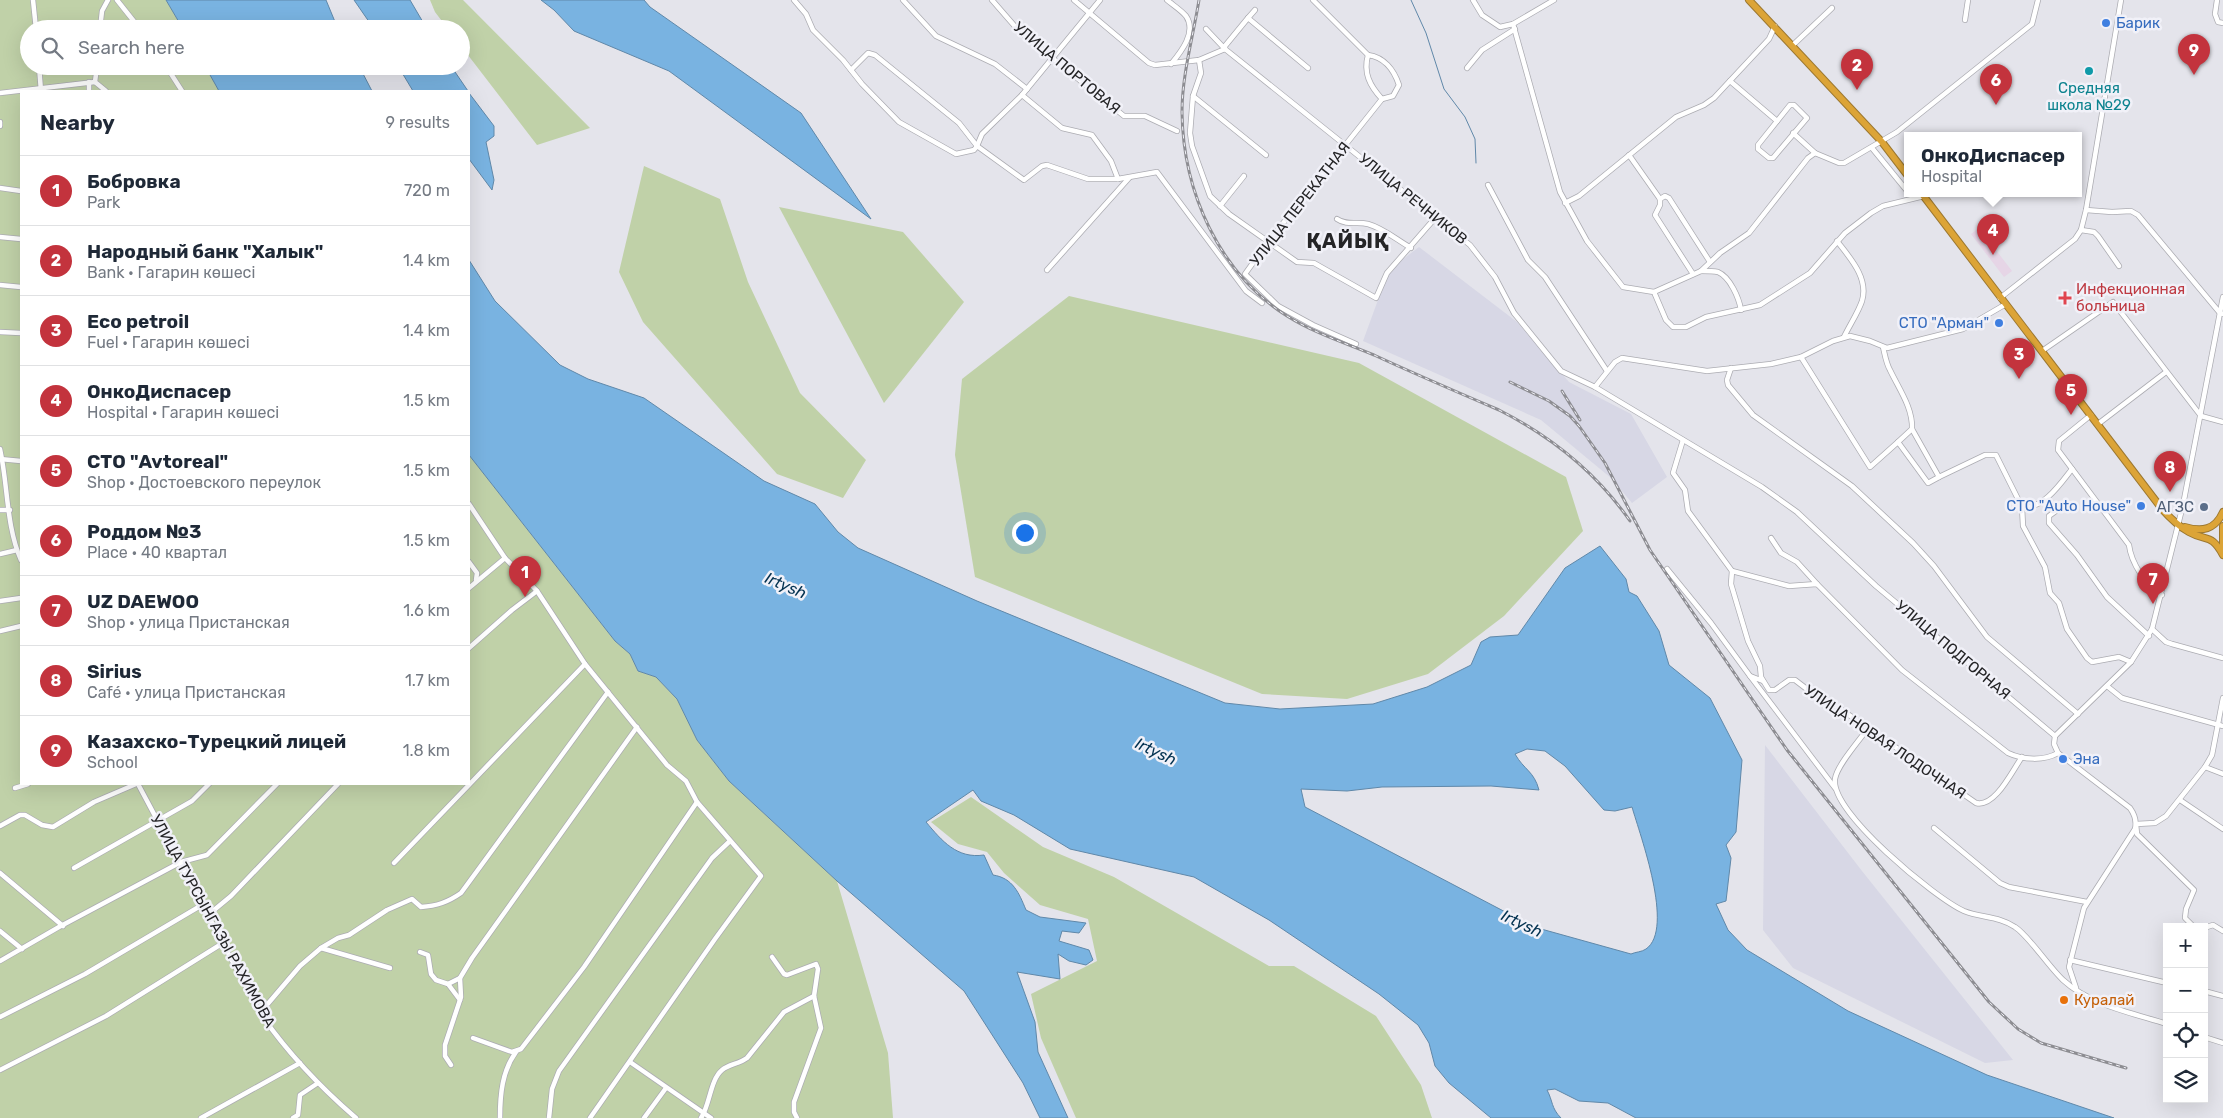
<!DOCTYPE html>
<html lang="en">
<head>
<meta charset="utf-8">
<style>
  :root { --surface:#fff; --page:#f2f2f3; --text:#1f2937; --muted:#747a83; --line:#e0e1e3; --accent:#c3333d }
  body { margin:0; font-family:Rubik,sans-serif; background:var(--page); color:var(--text) }
  .controls { position:absolute; right:15px; bottom:15px; display:grid; overflow:hidden; border-radius:0px; box-shadow:0 5px 20px #0002 }
  .controls button { width:45px; height:45px; display:grid; place-items:center; padding:0; border:0; border-bottom:1px solid var(--line); background:var(--surface); color:var(--text); font:25px sans-serif }
  .you { position:absolute; left:1024px; top:532px; width:18px; height:18px; margin:-12px; border:4px solid #fff; border-radius:50%; background:#1a73e8; box-shadow:0 0 0 8px #1a73e833 }
  .badge { display:grid; place-items:center; width:32px; height:32px; border-radius:50%; background:var(--accent); color:#fff; font-size:16px; font-weight:700 }
  .pin { position:absolute; translate:-50% -41px; filter:drop-shadow(0 1px 2px #0008) }
  .pin::after { content:''; position:absolute; top:26px; width:18px; height:15px; background:inherit; clip-path:polygon(0 0,100% 0,50% 100%) }
  .popup { position:absolute; left:1904px; top:132px; width:178px; height:65px; box-sizing:border-box; display:grid; place-content:center; border-radius:0px; background:var(--surface); filter:drop-shadow(0 1px 4px #0005); font-size:16px; white-space:nowrap; color:var(--muted) }
  .popup b { font-size:19px; color:var(--text) }
  .popup::after { content:''; position:absolute; left:50%; top:100%; margin-left:-10px; border:10px solid transparent; border-top-color:var(--surface) }
  .list { margin:0; padding:0; list-style:none }
  h2 { display:flex; justify-content:space-between; align-items:center; height:65px; margin:0; padding:0 20px; font-size:21px }
  h2 small { font-size:16px; font-weight:400; color:var(--muted) }
  .list li { display:grid; grid-template-columns:32px 1fr auto; gap:15px; align-items:center; box-sizing:border-box; height:70px; padding:0 20px; border-top:1px solid var(--line) }
  .list b { display:block; font-size:19px; white-space:nowrap }
  .list p { margin:0; font-size:16px; white-space:nowrap; color:var(--muted) }
  .list em { font-size:16px; font-style:normal; color:var(--muted) }
  .icon { flex:none; width:28px; height:28px; fill:none; stroke:currentColor; stroke-width:2; stroke-linecap:round; stroke-linejoin:round }
  .map { position:relative; flex:none; width:2223px; height:1118px; overflow:hidden }
  .search { position:absolute; background:var(--surface); box-shadow:0 5px 20px #0002; left:20px; top:20px; width:450px; height:55px; display:flex; align-items:center; gap:12px; box-sizing:border-box; padding:0 18px; border-radius:28px; color:var(--muted); font-size:19px }
  .panel { position:absolute; background:var(--surface); box-shadow:0 5px 20px #0002; left:20px; top:90px; width:450px; height:695px; border-radius:0px }
  .map>svg:first-child { display:block }
  .built { fill:#d7d7e5 }
  .medical { fill:#e6d5e6 }
  .green { fill:#c0d1a8 }
  .water { fill:#79b3e1; stroke:#6088a9; fill-rule:evenodd }
  .lines { fill:none; stroke-linecap:round; stroke-linejoin:round }
  .stream { stroke:#6088a9; stroke-width:1 }
  .minor-casing { stroke:#acacb2; stroke-width:6 }
  .highway-casing { stroke:#9c7831; stroke-width:8 }
  .minor { stroke:#fff; stroke-width:4.5 }
  .highway { stroke:#dca437; stroke-width:6 }
  .rail-casing { stroke:#8d8d92; stroke-width:3 }
  .rail { stroke:#f1f1f8; stroke-width:1; stroke-dasharray:4; stroke-linecap:butt }
  .shop-dot { fill:#3f7fe0; stroke:#f1f1f8; stroke-width:2 }
  .culture-dot { fill:#0f9aa8; stroke:#f1f1f8; stroke-width:2 }
  .health-dot { fill:#e0444e; stroke:#f1f1f8; stroke-width:2 }
  .service-dot { fill:#5c6f8a; stroke:#f1f1f8; stroke-width:2 }
  .food-dot { fill:#e8710a; stroke:#f1f1f8; stroke-width:2 }
  .labels { text-anchor:middle; stroke-width:5; stroke-linejoin:round; paint-order:stroke }
  .shop-label { font-size:15px; fill:#366cbe; stroke:#f1f1f8; text-anchor:start }
  .street-label { font-size:15px; fill:#252527; stroke:#f1f1f8 }
  .culture-label { font-size:15px; fill:#0d838f; stroke:#f1f1f8 }
  .health-label { font-size:15px; fill:#be3a42; stroke:#f1f1f8; text-anchor:start }
  .service-label { font-size:15px; fill:#4e5e75; stroke:#f1f1f8; text-anchor:end }
  .food-label { font-size:15px; fill:#c56008; stroke:#f1f1f8; text-anchor:start }
  .water-label { font-size:16px; font-style:italic; fill:#033251; stroke:#f1f1f8 }
  .district-label { font-size:20px; font-weight:bold; letter-spacing:1px; fill:#252527; stroke:#f1f1f8 }
</style>
</head>
<body>
<div class="map">
<svg width="2223" height="1118" viewBox="0 0 2223 1118">
  <rect width="100%" height="100%" fill="#e4e4eb"/>
  <g class="built">
    <polygon points="1419,247 1517,322 1569,382 1631,414 1667,477 1632,503 1611,478 1541,420 1363,341 1389,270"/>
    <polygon points="1765,745 1862,871 2013,1060 1985,1063 1793,968 1763,930"/>
  </g>
  <polygon class="medical" points="1979,228 2012,271 2004,277 1971,234"/>
  <g class="green">
    <polygon points="0,0 166,0 183,29 29,29 29,66 205,66 219,91 21,91 21,784 469,784 469,455 615,641 630,654 638,671 656,677 677,699 697,740 729,781 837,881 888,1053 893,1118 0,1118"/>
    <polygon points="430,0 463,0 590,128 537,145 461,46 461,29 448,29 435,12"/>
    <polygon points="644,166 720,199 748,282 800,393 866,460 843,498 777,474 643,322 619,272"/>
    <polygon points="779,207 903,232 964,302 884,403"/>
    <polygon points="1069,296 1359,363 1566,477 1583,531 1504,616 1428,674 1347,699 1262,694 975,577 955,455 962,379"/>
    <polygon points="971,797 1043,847 1114,877 1269,966 1294,966 1376,1016 1421,1085 1432,1118 1076,1118 1041,1038 1031,994 1097,961 1088,919 1040,905 1004,873 987,852 958,844 931,822"/>
  </g>
  <g class="water">
    <polygon points="166,0 326,0 338,29 183,29"/>
    <polygon points="354,0 410,0 427,29 374,29"/>
    <polygon points="541,0 644,0 650,7 801,113 871,219 669,71 574,31 554,10"/>
    <polygon points="205,66 359,66 372,91 219,91"/>
    <polygon points="398,66 451,66 468,91 413,91"/>
    <polygon points="469,93 494,126 494,136 486,142 494,180 492,190 469,159"/>
    <path d="M469 260 495 301 560 365 588 379 644 398 764 481 815 504 838 532 858 548 977 601 1225 703 1280 709 1373 704 1427 687 1471 665 1481 642 1490 637 1518 635 1565 568 1600 546 1626 579 1629 592 1637 596 1659 631 1669 665 1710 698 1742 760 1736 832 1726 845 1731 858 1726 901 1716 904 1728 930 1747 950 1848 1011 1987 1075 2114 1118H1636L1608 1103 1579 1101 1555 1089 1547 1090C1553 1101 1551 1108 1561 1118H1491L1449 1083 1435 1066 1429 1043 1418 1025 1379 994 1269 920 1194 877 1070 849 1014 815 981 801 973 790 926 822C942 841 957 859 984 855L993 875C1013 878 1019 893 1026 910L1040 917 1086 923 1079 933 1062 931 1059 941 1089 950 1093 960 1086 965 1069 961 1058 954 1060 979 1017 972 1035 1022 1038 1052 1068 1118H1040L1023 1083 964 991 837 881 729 781 697 740 677 699 656 677 638 671 630 654 615 641 469 455ZM1527 749 1545 751 1565 766 1604 810 1615 811 1632 807C1640 835 1675 929 1646 949 1642 952 1635 952 1631 954L1534 927 1305 807 1301 789 1347 791 1382 787 1491 786 1539 790C1534 771 1524 770 1515 754Z"/>
  </g>
  <g class="lines">
    <polyline class="stream" points="1411,0 1426,33 1444,89 1465,117 1475,139 1476,163"/>
    <g class="minor-casing">
      <g id="minor">
        <polyline points="33,0 36,29"/>
        <polyline points="117,0 140,29"/>
        <polyline points="794,0 806,14 813,30 843,60 862,84 899,122 956,154 974,150 977,146 1024,180 1042,166 1047,165 1088,179 1118,179 1157,172 1246,291 1262,303"/>
        <polyline points="903,0 936,36 995,64 1027,89"/>
        <polyline points="992,0 1019,31 1124,116 1145,116 1177,131"/>
        <polyline points="1074,0 1149,63 1155,65 1199,60 1225,49 1470,245 1495,277 1514,313 1561,371 1595,387 1762,487 1797,512 1876,586 2055,736"/>
        <path d="M1167 0C1173 5 1181 10 1186 16 1197 32 1181 52 1171 64"/>
        <polyline points="1313,0 1368,55"/>
        <polyline points="1473,0 1482,15 1500,27 1513,24 1560,192 1587,241 1623,287 1654,292 1666,320 1673,327 1686,327 1706,317 1760,305 1810,273 1845,233 1871,213 1883,206 1924,196"/>
        <polyline points="2217,0 2215,14 2218,22 2223,23"/>
        <polyline points="1248,18 1255,10"/>
        <polyline points="1965,20 1968,0"/>
        <polyline points="1513,24 1554,0"/>
        <polyline points="100,29 102,11 108,0"/>
        <polyline points="1206,29 1225,49 1225,46 1248,18 1308,68"/>
        <polyline points="1792,46 1832,8"/>
        <path d="M1368 55C1384 57 1394 70 1399 85L1393 96 1382 99C1370 86 1363 73 1368 55Z"/>
        <polyline points="1199,60 1201,73 1193,96 1190,133 1192,146 1210,196 1229,214 1297,262 1314,263 1376,298 1387,273 1436,217"/>
        <polyline points="39,66 41,91"/>
        <polyline points="97,66 95,82 106,91"/>
        <polyline points="166,66 182,91"/>
        <polyline points="1467,68 1482,50 1515,29"/>
        <polyline points="851,70 868,53 875,55 959,123 977,146"/>
        <polyline points="1730,81 1777,121"/>
        <polyline points="89,82 89,91"/>
        <polyline points="0,93 95,82"/>
        <polyline points="1022,95 1062,128 1092,135 1111,161 1118,179"/>
        <polyline points="1193,96 1266,155"/>
        <polygon points="1790,105 1794,105 1807,118 1773,158 1769,158 1758,149 1758,145"/>
        <polyline points="0,122 0,126"/>
        <polyline points="1793,133 1815,153"/>
        <polyline points="977,146 982,134 1022,95 1100,0"/>
        <polyline points="1872,148 1908,192"/>
        <polyline points="1629,155 1660,199 1660,205 1655,215 1693,274"/>
        <polyline points="1488,185 1528,260 1545,277 1607,371"/>
        <polyline points="0,188 21,191"/>
        <polyline points="1660,199 1665,196 1669,198 1710,262"/>
        <polyline points="1565,203 1579,196 1676,117 1704,105 1714,98 1769,39 1775,26"/>
        <polyline points="1220,206 1244,176"/>
        <polyline points="2086,210 2112,212 2131,211 2138,215 2220,313 2223,314"/>
        <path d="M1337 219C1347 226 1357 221 1368 224 1383 228 1397 240 1411 248"/>
        <polyline points="2081,230 2094,232 2098,236 2119,266"/>
        <polyline points="0,237 21,239"/>
        <path d="M1837 241C1850 258 1869 278 1862 301 1858 313 1849 326 1844 337"/>
        <polyline points="1047,270 1129,178"/>
        <path d="M1701 271C1707 271 1713 271 1718 272 1730 277 1739 298 1741 310"/>
        <polyline points="0,285 21,287"/>
        <polyline points="1654,292 1701,271 1720,253 1749,233 1808,158 1815,153 1839,163 1844,163 1897,132 2032,24 2038,0"/>
        <polyline points="2000,298 2075,239 2081,230 2086,210 2121,0"/>
        <polyline points="0,332 21,333"/>
        <polyline points="1356,344 1313,325 1278,306 1245,274 1268,242 1382,99"/>
        <path d="M1883 347C1885 355 1886 363 1890 370 1899 389 1913 408 1912 429L1898 442"/>
        <polyline points="2042,351 2113,302 2201,416 2223,422"/>
        <polyline points="1801,357 1870,467 1898,442 1928,483 1939,477"/>
        <polyline points="1731,368 1727,380 1728,385 1753,415 1852,486 1913,543 1934,566 1987,637 2078,714"/>
        <polyline points="1595,387 1615,362 1622,358 1707,371 1771,364 1801,357 1833,341 1850,336 1870,341 1887,348 1963,329 2006,304"/>
        <path d="M2091 415 2059 441 2058 450 2129 545C2131 562 2146 587 2162 595"/>
        <polyline points="2098,424 2166,372"/>
        <polyline points="1912,429 1939,477 1985,455 1996,455 2022,507 2023,526 2045,567 2050,593 2059,603 2067,629 2087,658 2092,662 2119,657 2131,662"/>
        <path d="M1683 440 1673 473 1685 490 1688 511 1732 571 1731 584 1748 641 1760 666 1761 677 1769 690H1775L1789 680H1795L1812 693 1826 699 1976 803C1995 808 2012 771 2022 757"/>
        <path d="M0 449C8 485 6 526 21 560"/>
        <polyline points="0,459 21,461"/>
        <polyline points="2064,505 2049,516 2049,523 2077,555 2107,597 2149,636"/>
        <path d="M2022 507C2043 510 2061 483 2072 469"/>
        <polyline points="0,510 10,510"/>
        <polyline points="1771,538 1781,553 1797,562 1817,584"/>
        <polyline points="0,554 17,550"/>
        <polyline points="469,562 477,573 476,580"/>
        <polyline points="1667,569 1711,623 1750,676"/>
        <path d="M1732 571 1789 586 1817 584 1902 670 2008 753C2023 760 2044 761 2058 753"/>
        <polyline points="469,588 505,558"/>
        <polyline points="0,601 21,598"/>
        <polyline points="2152,629 2166,642 2172,644 2223,658"/>
        <polyline points="0,631 21,626"/>
        <polyline points="469,648 512,610 537,591"/>
        <polyline points="585,664 667,765 686,781 697,802 761,876 715,939 590,1118"/>
        <polyline points="1763,681 1750,676 1835,788"/>
        <polyline points="2107,686 2122,698 2223,726"/>
        <path d="M1868 728C1860 740 1837 765 1835 779 1830 812 1935 898 1964 911 1981 918 1999 916 2015 927 2029 936 2048 966 2063 980 2090 1005 2132 1013 2167 1024"/>
        <polyline points="2055,736 2131,662 2152,629 2183,505 2223,297"/>
        <path d="M2055 736 2054 744 2058 753 2130 808C2135 815 2137 821 2135 829L2084 908 2069 967 2076 988"/>
        <polyline points="2205,767 2223,774"/>
        <path d="M138 784 260 1013C287 1052 320 1087 356 1118"/>
        <polyline points="15,788 28,784"/>
        <polyline points="2180,800 2223,829"/>
        <polyline points="0,826 20,815 25,815 42,825 53,827 94,802 136,784"/>
        <polyline points="1934,828 2000,883 2009,887 2087,902"/>
        <polyline points="394,863 585,664 537,591 505,558 469,504"/>
        <polyline points="74,868 192,801 209,784"/>
        <polyline points="0,873 63,926"/>
        <polyline points="208,915 231,896 338,784"/>
        <polyline points="2194,927 2185,918 2186,909 2194,890 2137,834 2136,824 2155,823 2166,816 2205,767 2212,755 2223,698"/>
        <polyline points="2204,928 2213,925 2223,931"/>
        <polyline points="0,931 22,949"/>
        <polyline points="321,948 390,968"/>
        <polyline points="420,952 428,955 431,974 436,980 448,984 460,1000"/>
        <polyline points="772,957 784,974 787,975 816,964 818,969 814,996 821,1028 794,1102 794,1112 797,1118"/>
        <polyline points="2070,960 2167,983"/>
        <polyline points="0,961 59,927 181,862 207,855 277,784"/>
        <polyline points="448,984 460,978"/>
        <polyline points="2204,991 2223,996"/>
        <path d="M260 1013 300 966 321 948 338 938 349 935 387 910 412 899 421 907C437 906 448 902 461 893L608 692"/>
        <polyline points="0,1017 85,974 202,905"/>
        <polyline points="2204,1037 2223,1043"/>
        <polyline points="473,1038 512,1052 521,1049 584,967 697,802"/>
        <polyline points="630,1062 711,1118"/>
        <polyline points="451,1065 445,1056 445,1045 461,997 460,978 472,958 637,727"/>
        <polyline points="0,1070 106,1016 223,943"/>
        <polyline points="201,1118 300,1063"/>
        <polyline points="293,1118 298,1115 300,1095 318,1083"/>
        <path d="M500 1118C500 1095 502 1071 516 1052"/>
        <polyline points="549,1118 552,1089 559,1071 712,858 730,841"/>
        <polyline points="644,1118 666,1088"/>
        <path d="M701 1118C710 1105 710 1080 722 1070 729 1064 739 1064 747 1058L784 1012 814 996"/>
      </g>
    </g>
    <g class="highway-casing">
      <g id="highway">
        <polyline points="1749,0 1882,142 1908,176"/>
        <path d="M1922 194 2162 509C2170 518 2178 526 2189 532 2207 542 2211 533 2223 555"/>
        <path d="M2185 527C2202 532 2215 530 2223 512"/>
        <polyline points="2223,553 2223,526"/>
      </g>
    </g>
    <use href="#minor" class="minor"/>
    <use href="#highway" class="highway"/>
    <g class="rail-casing">
      <g id="rail">
        <path d="M1199 0C1193 37 1182 75 1182 112 1183 192 1219 273 1287 316 1314 333 1345 343 1374 355 1415 374 1457 392 1499 410 1552 437 1596 472 1630 521"/>
        <polyline points="1510,382 1549,401 1570,416 1579,426 1605,463 1650,550 1787,750 1989,1002 2018,1029 2041,1043 2126,1068"/>
        <polyline points="1562,391 1580,420"/>
      </g>
    </g>
    <use href="#rail" class="rail"/>
  </g>
  <g class="shop-dot">
    <circle cx="2106" cy="23" r="5"/>
    <circle cx="1999" cy="323" r="5"/>
    <circle cx="2141" cy="506" r="5"/>
    <circle cx="2063" cy="759" r="5"/>
  </g>
  <circle class="culture-dot" cx="2089" cy="71" r="5"/>
  <path class="health-dot" d="M2062.5 290.5h5v5h5v5h-5v5h-5v-5h-5v-5h5z"/>
  <circle class="service-dot" cx="2204" cy="507" r="5"/>
  <circle class="food-dot" cx="2064" cy="1000" r="5"/>
  <g class="labels">
    <g class="shop-label">
      <text x="2116" y="28">Барик</text>
      <text x="1989" y="328" text-anchor="end">СТО "Арман"</text>
      <text x="2131" y="511" text-anchor="end">СТО "Auto House"</text>
      <text x="2073" y="764">Эна</text>
    </g>
    <g class="street-label">
      <text transform="translate(1067 68) rotate(40)" y="5">УЛИЦА ПОРТОВАЯ</text>
      <text transform="translate(1413 199) rotate(39)" y="5">УЛИЦА РЕЧНИКОВ</text>
      <text transform="translate(1300 204) rotate(-52)" y="5">УЛИЦА ПЕРЕКАТНАЯ</text>
      <text transform="translate(1953 650) rotate(40)" y="5">УЛИЦА ПОДГОРНАЯ</text>
      <text transform="translate(1885 742) rotate(34)" y="5">УЛИЦА НОВАЯ ЛОДОЧНАЯ</text>
      <text transform="translate(213 921) rotate(61)" y="5">УЛИЦА ТУРСЫНГАЗЫ РАХИМОВА</text>
    </g>
    <g class="culture-label">
      <text x="2089" y="93">Средняя<tspan x="2089" dy="17">школа №29</tspan></text>
    </g>
    <g class="health-label">
      <text x="2076" y="294">Инфекционная<tspan x="2076" dy="17">больница</tspan></text>
    </g>
    <g class="service-label">
      <text x="2194" y="512">АГЗС</text>
    </g>
    <g class="food-label">
      <text x="2074" y="1005">Куралай</text>
    </g>
    <g class="water-label">
      <text transform="translate(786 585) rotate(23)" y="6">Irtysh</text>
      <text transform="translate(1156 751) rotate(25)" y="6">Irtysh</text>
      <text transform="translate(1522 923) rotate(25)" y="6">Irtysh</text>
    </g>
    <g class="district-label">
      <text x="1348" y="248">ҚАЙЫҚ</text>
    </g>
  </g>
</svg>
<div class="controls">
<button>+</button>
<button>−</button>
<button><svg class="icon" aria-label="locate" viewBox="0 0 24 24"><circle cx="12" cy="12" r="6"/><path d="M12 2v4M12 18v4M2 12h4M18 12h4"/></svg></button>
<button><svg class="icon" aria-label="layers" viewBox="0 0 24 24"><path d="M12 4l9 5-9 5-9-5zM3 14l9 5 9-5"/></svg></button>
</div>
<div class="you"></div>
<div class="pin badge" style="left:525px;top:597px">1</div>
<div class="pin badge" style="left:1857px;top:90px">2</div>
<div class="pin badge" style="left:2019px;top:379px">3</div>
<div class="pin badge" style="left:1993px;top:255px">4</div>
<div class="popup"><b>ОнкоДиспасер</b>Hospital</div>
<div class="pin badge" style="left:2071px;top:415px">5</div>
<div class="pin badge" style="left:1996px;top:105px">6</div>
<div class="pin badge" style="left:2153px;top:604px">7</div>
<div class="pin badge" style="left:2170px;top:492px">8</div>
<div class="pin badge" style="left:2194px;top:75px">9</div>
<div class="search"><svg class="icon" aria-label="search" viewBox="0 0 24 24"><circle cx="10" cy="10" r="6"/><path d="M15 15l6 6"/></svg>Search here</div>
<section class="panel">
<h2>Nearby<small>9 results</small></h2>
<ul class="list">
<li><span class="badge">1</span><div><b>Бобровка</b><p>Park</p></div><em>720 m</em></li>
<li><span class="badge">2</span><div><b>Народный банк &quot;Халык&quot;</b><p>Bank · Гагарин көшесі</p></div><em>1.4 km</em></li>
<li><span class="badge">3</span><div><b>Eco petroil</b><p>Fuel · Гагарин көшесі</p></div><em>1.4 km</em></li>
<li><span class="badge">4</span><div><b>ОнкоДиспасер</b><p>Hospital · Гагарин көшесі</p></div><em>1.5 km</em></li>
<li><span class="badge">5</span><div><b>СТО &quot;Avtoreal&quot;</b><p>Shop · Достоевского переулок</p></div><em>1.5 km</em></li>
<li><span class="badge">6</span><div><b>Роддом №3</b><p>Place · 40 квартал</p></div><em>1.5 km</em></li>
<li><span class="badge">7</span><div><b>UZ DAEWOO</b><p>Shop · улица Пристанская</p></div><em>1.6 km</em></li>
<li><span class="badge">8</span><div><b>Sirius</b><p>Café · улица Пристанская</p></div><em>1.7 km</em></li>
<li><span class="badge">9</span><div><b>Казахско-Турецкий лицей</b><p>School</p></div><em>1.8 km</em></li>
</ul>
</section>
</div>
</body>
</html>
